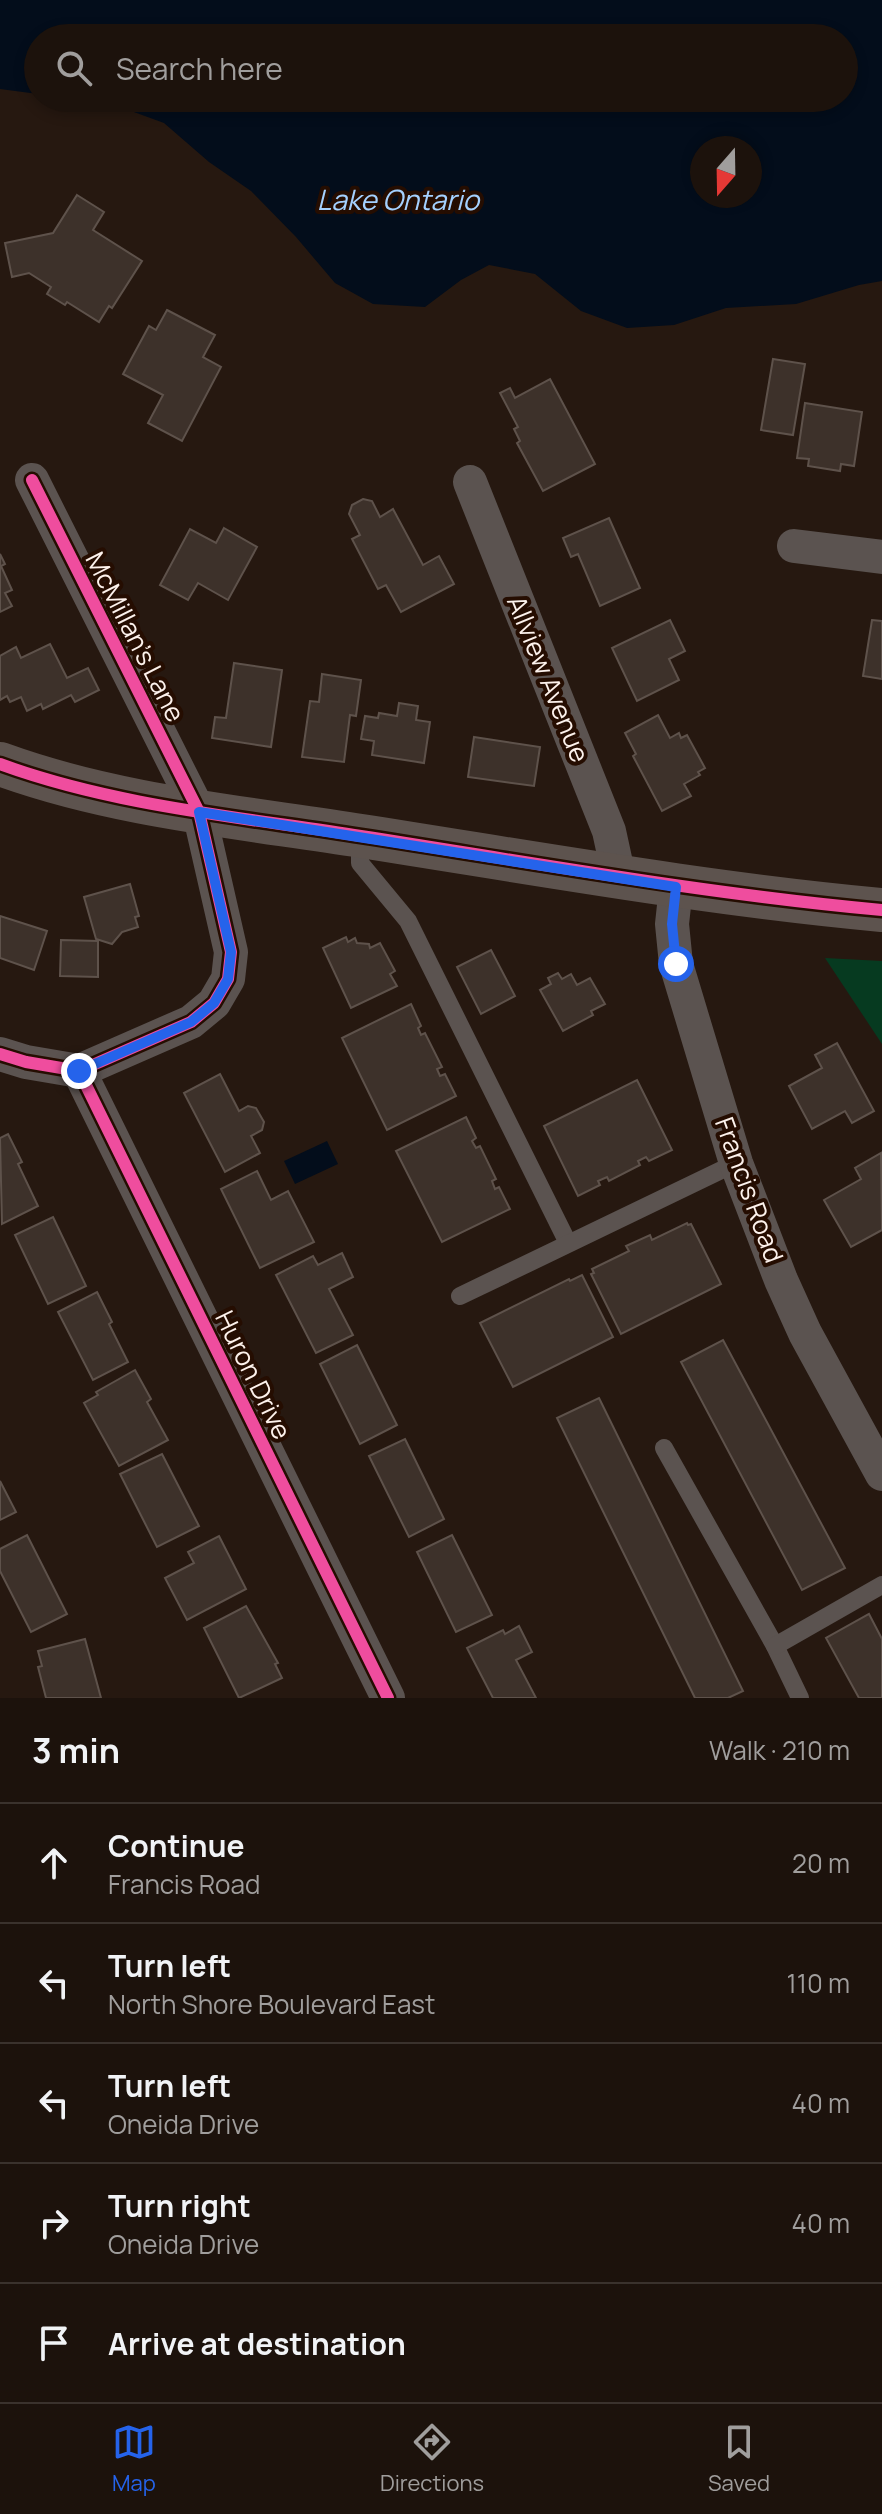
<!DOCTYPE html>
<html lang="en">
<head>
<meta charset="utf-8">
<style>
  :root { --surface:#1c120c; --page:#251b15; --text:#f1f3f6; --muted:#a09e9d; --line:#3a322d; --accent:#2563eb }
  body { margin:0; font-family:Manrope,sans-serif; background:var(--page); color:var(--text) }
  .compass { position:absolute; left:690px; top:136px; width:72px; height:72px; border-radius:50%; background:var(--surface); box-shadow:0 4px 12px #0003; rotate:200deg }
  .stop { position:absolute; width:24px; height:24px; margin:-18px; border:6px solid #2563eb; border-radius:50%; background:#fff }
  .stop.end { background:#2563eb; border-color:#fff; box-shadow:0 2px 8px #0008 }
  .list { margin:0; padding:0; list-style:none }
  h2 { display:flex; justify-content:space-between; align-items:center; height:104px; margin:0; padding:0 32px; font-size:34px }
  h2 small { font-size:26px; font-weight:400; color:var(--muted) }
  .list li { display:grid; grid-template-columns:52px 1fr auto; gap:24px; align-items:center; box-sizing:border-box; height:120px; padding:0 32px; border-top:2px solid var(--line) }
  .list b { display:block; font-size:30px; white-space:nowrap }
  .list p { margin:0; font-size:26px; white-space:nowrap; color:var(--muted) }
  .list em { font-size:26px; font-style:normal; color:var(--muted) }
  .icon { flex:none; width:44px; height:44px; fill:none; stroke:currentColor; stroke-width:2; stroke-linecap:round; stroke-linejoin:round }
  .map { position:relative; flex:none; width:882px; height:1698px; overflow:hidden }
  .search { position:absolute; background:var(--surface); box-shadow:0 4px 12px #0003; left:24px; right:24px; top:24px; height:88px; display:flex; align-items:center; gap:20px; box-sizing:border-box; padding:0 28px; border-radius:44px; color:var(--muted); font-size:30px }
  .sheet { height:704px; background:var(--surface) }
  nav { display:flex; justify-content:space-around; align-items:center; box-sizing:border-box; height:112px; border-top:2px solid var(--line); background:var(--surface); font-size:22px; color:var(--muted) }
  nav a { display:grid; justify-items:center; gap:4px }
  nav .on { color:var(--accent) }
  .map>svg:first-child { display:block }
  .green { fill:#063a20 }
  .water { fill:#030d1b; fill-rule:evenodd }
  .building { fill:#3d312a; stroke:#5e524b; stroke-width:2 }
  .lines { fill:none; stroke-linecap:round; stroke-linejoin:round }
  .service { stroke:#5b5350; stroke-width:18 }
  .minor { stroke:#5b5350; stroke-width:34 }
  .primary { stroke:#5d534e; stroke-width:44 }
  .cycleway-casing { stroke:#250d01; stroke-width:17 }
  .cycleway { stroke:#ef4d9e; stroke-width:12 }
  .route { stroke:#2563eb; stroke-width:10 }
  .labels { text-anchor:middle; stroke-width:8; stroke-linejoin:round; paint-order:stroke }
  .street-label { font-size:26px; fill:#fdf2ec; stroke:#250d01 }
  .water-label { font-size:28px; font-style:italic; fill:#a4d1ff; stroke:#250d01 }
</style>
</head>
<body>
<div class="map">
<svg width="882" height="1698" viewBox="0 0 882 1698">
  <rect width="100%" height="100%" fill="#261810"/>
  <polygon class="green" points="825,958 882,961 882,1044"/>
  <g class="water">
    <path d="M0 0H882V281L859 285 796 304 726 308 674 325 627 328 581 311 535 274 489 265 461 280 425 307 373 304 335 283 296 237 251 191 209 162 164 123 112 104 69 98H844V38H38V94L0 89ZM702 148H750V196H702Z"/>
    <polygon points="327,1141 338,1164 295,1184 284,1161"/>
  </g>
  <g class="building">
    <polygon points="77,195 104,212 93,230 142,261 112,308 109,306 99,322 67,302 65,305 47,294 51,287 29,273 12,277 5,243 53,233"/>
    <polygon points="167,310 215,335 203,357 221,367 182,441 148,423 163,395 123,374 149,326 156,330"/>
    <polygon points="773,359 805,364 793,435 761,430"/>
    <polygon points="550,379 595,464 543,491 517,443 520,441 514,429 518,427 500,393 510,388 515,398"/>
    <polygon points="805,403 862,412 854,466 841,464 840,471 808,466 809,459 797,458"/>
    <polygon points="363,499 372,501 380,517 393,509 423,565 439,556 454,584 401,612 386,585 378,589 352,539 360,535 349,514 352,505"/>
    <polygon points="609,518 640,588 600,606 578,554 571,557 563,538"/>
    <polygon points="224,528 257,547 228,600 198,583 188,600 160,585 190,529 216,543"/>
    <polygon points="0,554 5,564 1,566 12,590 5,593 12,606 0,612"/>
    <polygon points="670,620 685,651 669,659 679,680 637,701 612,648"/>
    <polygon points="872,620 882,621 882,679 863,676"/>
    <polygon points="50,644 67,678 88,668 99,690 75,702 71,695 43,709 41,704 27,711 21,697 10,702 7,696 0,700 0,656 16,647 21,658"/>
    <polygon points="234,663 282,670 271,747 212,738 215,717 226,718"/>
    <polygon points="322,674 361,680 356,716 350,715 344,762 302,757 310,701 319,702"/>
    <polygon points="399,703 418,706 416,720 430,722 424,763 372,755 374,741 361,739 365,716 378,718 379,713 397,716"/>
    <polygon points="658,715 670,738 679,733 681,738 687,735 705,768 698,772 700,775 684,784 691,796 662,811 633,756 636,754 625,733"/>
    <polygon points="474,737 540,747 534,786 468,777"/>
    <polygon points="130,884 139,916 135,917 138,927 122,932 112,944 96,939 84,897"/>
    <polygon points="0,916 47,931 34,970 0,958"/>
    <polygon points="346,937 348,942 355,938 357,943 369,944 370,948 380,943 395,971 390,974 397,986 351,1008 323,948"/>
    <polygon points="61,940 98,941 98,977 60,976"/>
    <polygon points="491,950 515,996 481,1014 457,967"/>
    <polygon points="558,973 562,979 571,974 577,985 590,978 605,1004 591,1011 593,1015 563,1031 540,990 551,984 548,978"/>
    <polygon points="411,1004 421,1026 418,1028 421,1035 425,1033 442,1067 437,1069 440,1076 445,1074 456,1096 387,1130 342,1038"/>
    <polygon points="837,1043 874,1111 852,1123 845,1111 812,1129 789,1086 822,1068 815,1055"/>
    <polygon points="220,1074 239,1111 248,1106 256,1108 264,1122 262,1130 251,1136 260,1153 225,1172 184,1093"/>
    <polygon points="637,1080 672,1150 649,1161 646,1157 638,1161 640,1165 609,1181 607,1177 598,1181 600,1185 578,1196 544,1126"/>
    <polygon points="466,1117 476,1138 472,1141 476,1148 480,1146 496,1179 492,1181 495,1189 499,1187 510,1209 442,1242 396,1151"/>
    <polygon points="8,1134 22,1162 18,1164 38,1206 2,1224 0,1138"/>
    <polygon points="881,1153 882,1230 851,1247 824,1200 861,1179 855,1168"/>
    <polygon points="257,1171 271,1200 288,1191 314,1242 260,1268 221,1189"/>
    <polygon points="53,1217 86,1286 48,1304 15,1235"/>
    <polygon points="687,1223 688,1225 691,1224 721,1284 621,1334 591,1274 594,1273 592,1269 629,1251 626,1246 650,1235 652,1240"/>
    <polygon points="342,1253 353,1277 329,1289 353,1335 316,1353 276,1275 313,1256 318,1265"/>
    <polygon points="582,1275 613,1337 513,1387 480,1323 569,1279 570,1281"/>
    <polygon points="97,1292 112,1322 109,1324 128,1362 93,1380 58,1312"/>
    <polygon points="723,1340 845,1568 802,1590 681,1362"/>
    <polygon points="357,1345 397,1425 360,1444 320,1364"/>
    <polygon points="135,1370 151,1399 147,1402 168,1440 119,1466 84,1403 98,1395 96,1392"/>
    <polygon points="599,1398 743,1691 728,1698 695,1698 557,1418"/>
    <polygon points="405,1439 444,1519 409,1537 369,1456"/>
    <polygon points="162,1454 199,1526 157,1547 120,1474"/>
    <polygon points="0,1481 16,1512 0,1520"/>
    <polygon points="27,1535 67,1614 31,1632 0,1571 0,1549"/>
    <polygon points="452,1535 492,1615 456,1632 417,1552"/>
    <polygon points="219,1536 246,1589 187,1620 165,1578 194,1563 188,1552"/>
    <polygon points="246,1606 278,1663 275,1664 282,1678 239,1698 204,1628"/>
    <polygon points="869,1614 882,1639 882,1698 859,1698 826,1638"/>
    <polygon points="519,1626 532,1652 516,1660 536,1698 493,1698 467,1648 503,1630 505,1634"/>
    <polygon points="85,1639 101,1698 46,1698 38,1667 42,1666 38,1651"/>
  </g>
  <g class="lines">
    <g class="service">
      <polyline points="360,836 360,863 408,921 568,1243"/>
      <polyline points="460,1296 736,1163"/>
      <polyline points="664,1448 775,1646 800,1698"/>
      <polyline points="775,1646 882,1585"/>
    </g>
    <g class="minor">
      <polyline points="470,482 609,831 619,877"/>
      <polyline points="794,546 882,557"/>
      <polyline points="676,887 672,924 676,964 736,1163 781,1280 805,1333 882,1474"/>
      <polyline points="0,1054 26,1062 79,1071 191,1022 214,1003 228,979 231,952 199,812 32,480"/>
      <polyline points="79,1071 388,1698"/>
    </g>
    <path class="primary" d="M0 764C115 806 241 817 361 836 535 863 707 894 882 910"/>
    <g class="cycleway-casing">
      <g id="cycleway">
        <path d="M0 764C115 806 241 817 361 836 535 863 707 894 882 910"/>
        <polyline points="0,1054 26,1062 79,1071 191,1022 214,1003 228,979 231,952 199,812 32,480"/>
        <polyline points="79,1071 388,1698"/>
      </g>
    </g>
    <use href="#cycleway" class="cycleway"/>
  </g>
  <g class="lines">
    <polyline class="route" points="79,1071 191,1022 214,1003 228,979 231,952 199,812 676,887 672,924 676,964"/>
  </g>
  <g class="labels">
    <g class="street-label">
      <text transform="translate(135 637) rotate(63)" y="9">McMillan's Lane</text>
      <text transform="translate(548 679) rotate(68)" y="9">Allview Avenue</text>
      <text transform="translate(749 1190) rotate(70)" y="9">Francis Road</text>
      <text transform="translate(253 1375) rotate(64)" y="9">Huron Drive</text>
    </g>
    <g class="water-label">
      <text x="398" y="210">Lake Ontario</text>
    </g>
  </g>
</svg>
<svg class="compass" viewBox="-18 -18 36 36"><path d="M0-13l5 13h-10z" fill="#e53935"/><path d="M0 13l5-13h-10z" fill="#a09e9d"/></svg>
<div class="stop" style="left:676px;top:964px"></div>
<div class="stop end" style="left:79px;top:1071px"></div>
<div class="search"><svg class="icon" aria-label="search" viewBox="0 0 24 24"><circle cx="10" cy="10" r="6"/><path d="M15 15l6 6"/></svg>Search here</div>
</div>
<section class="sheet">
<h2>3 min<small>Walk · 210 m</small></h2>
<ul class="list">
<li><svg class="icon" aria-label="ahead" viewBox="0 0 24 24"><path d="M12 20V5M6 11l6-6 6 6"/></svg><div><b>Continue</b><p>Francis Road</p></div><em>20 m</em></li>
<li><svg class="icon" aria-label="left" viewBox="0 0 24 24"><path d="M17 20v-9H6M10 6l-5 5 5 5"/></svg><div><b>Turn left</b><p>North Shore Boulevard East</p></div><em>110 m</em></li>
<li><svg class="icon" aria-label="left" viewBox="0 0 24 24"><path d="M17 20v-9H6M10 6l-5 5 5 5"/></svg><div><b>Turn left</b><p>Oneida Drive</p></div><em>40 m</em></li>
<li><svg class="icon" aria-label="right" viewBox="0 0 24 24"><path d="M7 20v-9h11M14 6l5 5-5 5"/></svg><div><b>Turn right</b><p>Oneida Drive</p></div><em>40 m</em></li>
<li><svg class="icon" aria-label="arrive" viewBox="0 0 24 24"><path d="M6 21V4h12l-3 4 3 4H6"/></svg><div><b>Arrive at destination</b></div></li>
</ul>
</section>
<nav>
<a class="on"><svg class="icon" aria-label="map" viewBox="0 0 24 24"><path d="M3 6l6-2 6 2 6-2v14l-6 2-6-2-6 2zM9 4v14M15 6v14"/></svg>Map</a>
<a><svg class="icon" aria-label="directions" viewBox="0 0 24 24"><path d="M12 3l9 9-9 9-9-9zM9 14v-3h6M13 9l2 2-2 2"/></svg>Directions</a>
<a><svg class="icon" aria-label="saved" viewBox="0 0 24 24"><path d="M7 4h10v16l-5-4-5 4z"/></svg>Saved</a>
</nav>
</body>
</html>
